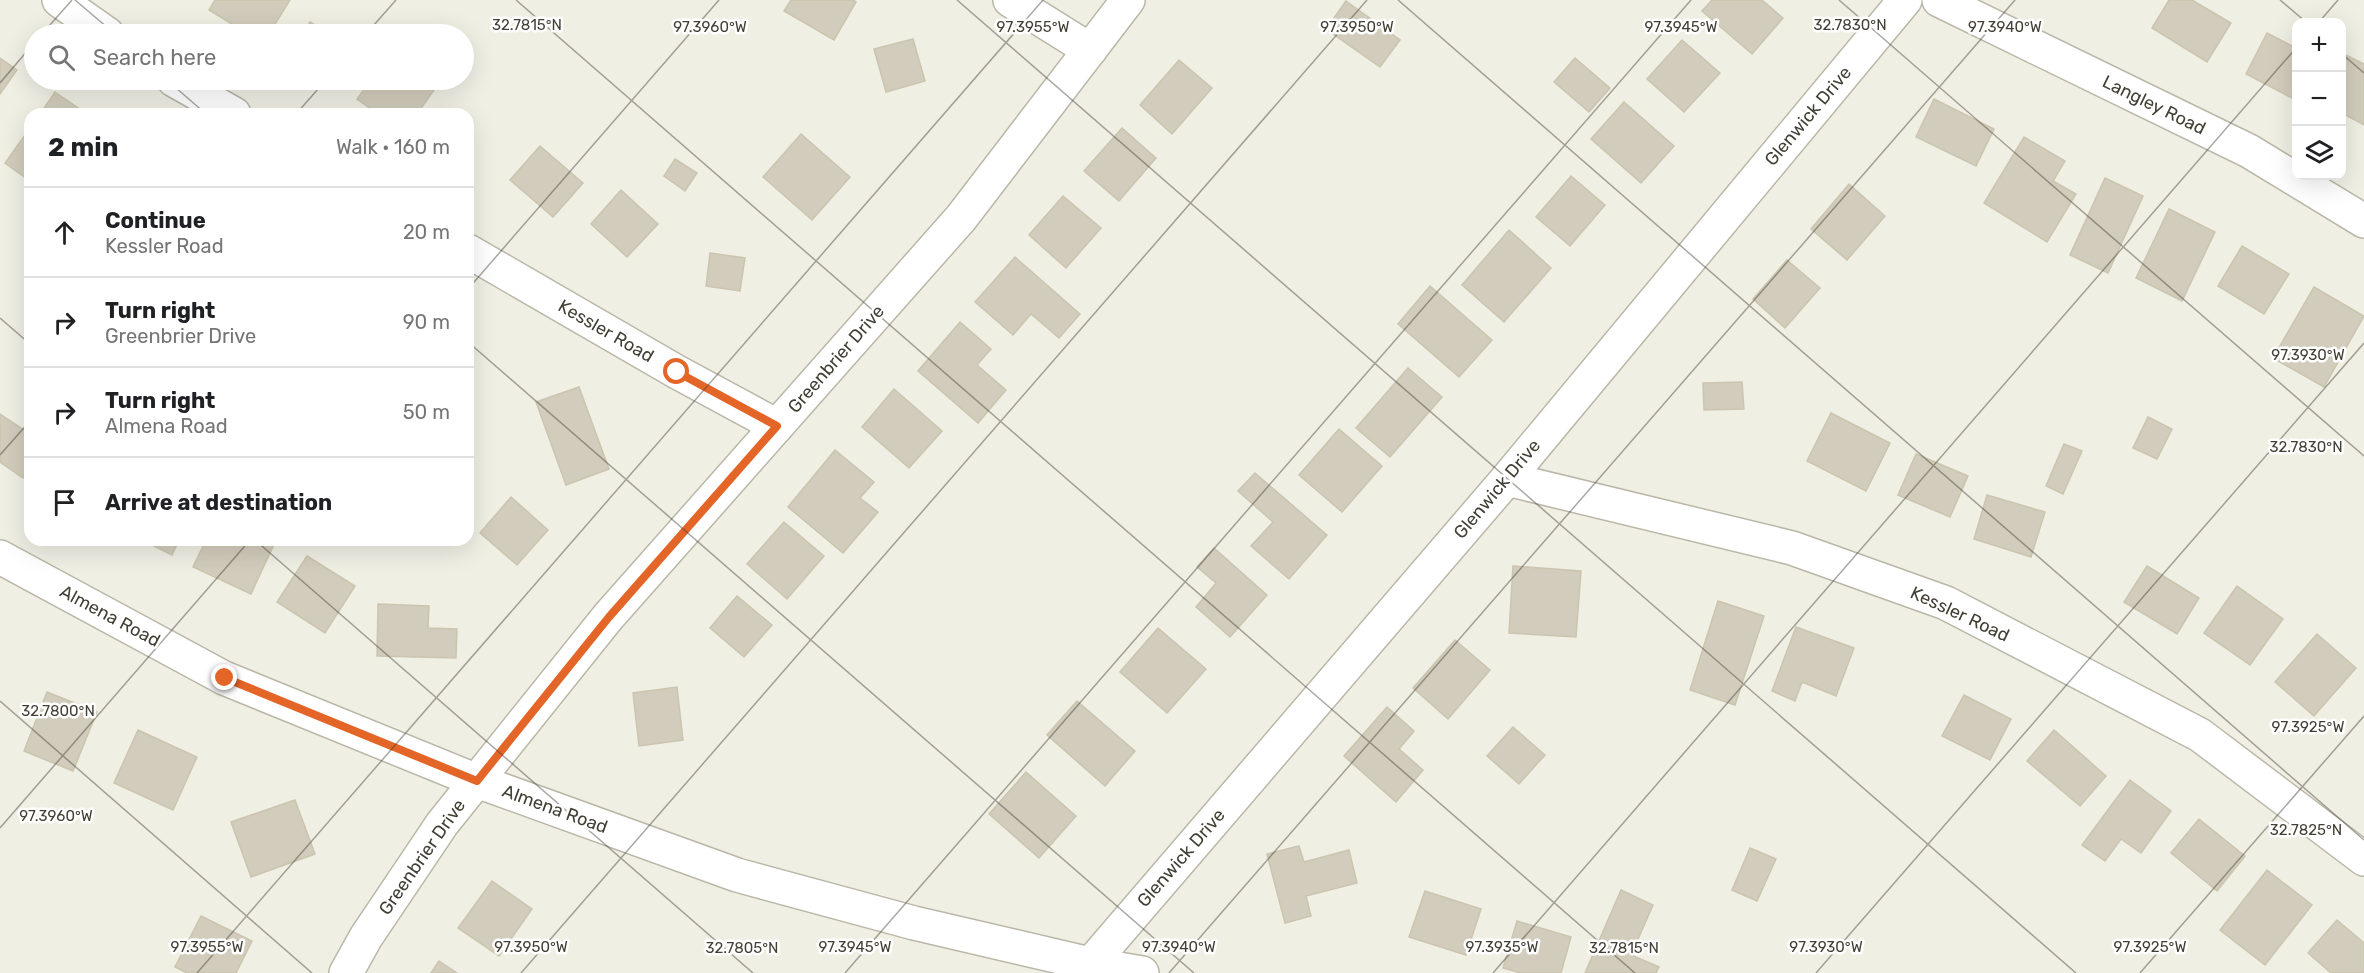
<!DOCTYPE html>
<html lang="en">
<head>
<meta charset="utf-8">
<style>
  :root { --surface:#fff; --page:#f6f6f6; --text:#202124; --muted:#757577; --line:#e0e0e0 }
  body { margin:0; font-family:Rubik,sans-serif; background:var(--page); color:var(--text) }
  .controls { position:absolute; right:18px; top:18px; display:grid; overflow:hidden; border-radius:12px; box-shadow:0 6px 24px #0002 }
  .controls button { width:54px; height:54px; display:grid; place-items:center; padding:0; border:0; border-bottom:2px solid var(--line); background:var(--surface); color:var(--text); font:30px sans-serif }
  .stop { position:absolute; width:18px; height:18px; margin:-14px; border:4px solid #e46528; border-radius:50%; background:#fff }
  .stop.end { background:#e46528; border-color:#fff; box-shadow:0 2px 6px #0008 }
  .list { margin:0; padding:0; list-style:none }
  h2 { display:flex; justify-content:space-between; align-items:center; height:78px; margin:0; padding:0 24px; font-size:26px }
  h2 small { font-size:20px; font-weight:400; color:var(--muted) }
  .list li { display:grid; grid-template-columns:39px 1fr auto; gap:18px; align-items:center; box-sizing:border-box; height:90px; padding:0 24px; border-top:2px solid var(--line) }
  .list b { display:block; font-size:22px; white-space:nowrap }
  .list p { margin:0; font-size:20px; white-space:nowrap; color:var(--muted) }
  .list em { font-size:20px; font-style:normal; color:var(--muted) }
  .icon { flex:none; width:33px; height:33px; fill:none; stroke:currentColor; stroke-width:2; stroke-linecap:round; stroke-linejoin:round }
  .map { position:relative; flex:none; width:2364px; height:973px; overflow:hidden }
  .search { position:absolute; background:var(--surface); box-shadow:0 6px 24px #0002; left:24px; top:24px; width:450px; height:66px; display:flex; align-items:center; gap:15px; box-sizing:border-box; padding:0 21px; border-radius:33px; color:var(--muted); font-size:22px }
  .panel { position:absolute; background:var(--surface); box-shadow:0 6px 24px #0002; left:24px; top:108px; width:450px; height:438px; border-radius:18px }
  .map>svg:first-child { display:block }
  .building { fill:#d1ccbb; stroke:#cbc5af; stroke-width:1.5 }
  .lines { fill:none; stroke-linecap:round; stroke-linejoin:round }
  .minor-casing { stroke:#bbb7a8; stroke-width:36 }
  .minor { stroke:#fff; stroke-width:33 }
  .route { stroke:#e46528; stroke-width:8 }
  .ticks { fill:none; stroke:#423f35; stroke-width:1.5; stroke-opacity:0.45 }
  .labels { text-anchor:middle; stroke-width:5; stroke-linejoin:round; paint-order:stroke }
  .street-label { font-size:18px; fill:#423f35; stroke:#fff }
  .ticks-label { font-size:15px; text-anchor:middle; fill:#423f35; stroke:#fff; stroke-width:5; stroke-linejoin:round; paint-order:stroke }
</style>
</head>
<body>
<div class="map">
<svg width="2364" height="973" viewBox="0 0 2364 973">
  <rect width="100%" height="100%" fill="#f0efe4"/>
  <g class="building">
    <polygon points="215,0 290,0 269,34 248,34 209,10"/>
    <polygon points="791,0 853,0 856,2 834,40 784,11"/>
    <polygon points="1712,0 1762,0 1783,18 1752,54 1702,11"/>
    <polygon points="2169,0 2192,0 2231,23 2207,62 2152,28"/>
    <polygon points="1346,1 1400,40 1380,67 1326,29"/>
    <polygon points="310,22 330,34 302,34"/>
    <polygon points="2267,33 2296,48 2296,100 2246,74"/>
    <polygon points="913,39 925,81 886,92 874,49"/>
    <polygon points="1682,40 1720,73 1684,112 1647,79"/>
    <polygon points="2346,55 2364,64 2364,125 2342,113 2342,64"/>
    <polygon points="0,58 17,70 0,94"/>
    <polygon points="1575,58 1610,88 1589,112 1554,82"/>
    <polygon points="1179,60 1212,88 1172,134 1140,105"/>
    <polygon points="324,80 342,80 337,87"/>
    <polygon points="371,80 441,80 417,114 378,114 357,99"/>
    <polygon points="55,92 87,114 40,114"/>
    <polygon points="1934,99 1994,129 1976,166 1916,137"/>
    <polygon points="1624,102 1674,146 1641,183 1591,139"/>
    <polygon points="30,128 30,181 5,163"/>
    <polygon points="1122,128 1156,158 1119,201 1084,171"/>
    <polygon points="801,134 850,177 812,220 763,177"/>
    <polygon points="2024,137 2065,161 2053,181 2076,194 2047,242 1984,203"/>
    <polygon points="540,146 583,183 553,217 510,180"/>
    <polygon points="675,159 697,173 685,191 664,176"/>
    <polygon points="1571,176 1605,205 1570,246 1536,217"/>
    <polygon points="2105,178 2143,196 2108,273 2070,255"/>
    <polygon points="1849,184 1885,216 1847,260 1811,229"/>
    <polygon points="621,190 658,224 627,257 591,224"/>
    <polygon points="1063,196 1101,228 1066,268 1029,235"/>
    <polygon points="2169,209 2215,232 2182,301 2136,278"/>
    <polygon points="1509,230 1551,268 1504,322 1462,285"/>
    <polygon points="2242,246 2289,274 2264,314 2218,286"/>
    <polygon points="710,253 745,258 740,291 706,286"/>
    <polygon points="1015,257 1080,314 1059,338 1031,314 1013,335 975,302"/>
    <polygon points="1787,260 1820,288 1785,328 1753,299"/>
    <polygon points="1430,286 1492,340 1459,377 1398,324"/>
    <polygon points="2314,287 2364,316 2324,387 2273,358"/>
    <polygon points="960,322 991,349 977,365 1006,390 978,423 918,371"/>
    <polygon points="1408,368 1442,397 1390,457 1356,428"/>
    <polygon points="1742,382 1744,409 1704,410 1703,383"/>
    <polygon points="579,387 609,469 566,485 536,402"/>
    <polygon points="894,389 942,431 909,468 862,427"/>
    <polygon points="1831,413 1890,443 1866,491 1807,461"/>
    <polygon points="0,414 30,434 30,467 23,478 0,462"/>
    <polygon points="2148,417 2172,429 2157,459 2133,448"/>
    <polygon points="1339,429 1382,466 1342,512 1299,475"/>
    <polygon points="2064,444 2082,451 2063,494 2046,486"/>
    <polygon points="835,450 874,482 860,498 878,512 843,553 788,507"/>
    <polygon points="1916,454 1968,476 1950,517 1898,495"/>
    <polygon points="1255,473 1327,535 1289,579 1251,546 1273,522 1238,491"/>
    <polygon points="1987,495 2045,512 2031,557 1974,539"/>
    <polygon points="511,497 548,530 517,565 480,533"/>
    <polygon points="784,522 824,556 787,599 747,564"/>
    <polygon points="142,540 179,540 172,555"/>
    <polygon points="206,540 276,540 251,594 193,567"/>
    <polygon points="1214,548 1267,595 1230,637 1196,607 1216,583 1197,567"/>
    <polygon points="307,556 355,586 325,633 277,602"/>
    <polygon points="1513,566 1581,571 1576,637 1509,633"/>
    <polygon points="2147,566 2199,598 2177,634 2124,602"/>
    <polygon points="2237,586 2283,619 2250,665 2204,633"/>
    <polygon points="737,596 772,625 744,657 710,628"/>
    <polygon points="1718,601 1764,616 1735,705 1690,690"/>
    <polygon points="378,604 429,606 428,628 457,629 456,658 377,656"/>
    <polygon points="1796,627 1854,648 1836,696 1802,682 1795,701 1772,691"/>
    <polygon points="1158,628 1206,669 1167,713 1120,672"/>
    <polygon points="2317,634 2356,668 2314,716 2275,682"/>
    <polygon points="1455,640 1490,670 1448,719 1413,688"/>
    <polygon points="677,687 683,740 639,746 633,693"/>
    <polygon points="47,692 97,712 73,771 24,751"/>
    <polygon points="1964,695 2011,719 1990,760 1942,736"/>
    <polygon points="1077,701 1135,751 1105,786 1047,735"/>
    <polygon points="1387,707 1414,731 1399,749 1423,770 1396,802 1344,756"/>
    <polygon points="1513,727 1545,755 1519,784 1487,756"/>
    <polygon points="138,730 197,757 173,810 114,783"/>
    <polygon points="2054,730 2106,776 2080,806 2027,761"/>
    <polygon points="1026,772 1076,816 1039,858 989,814"/>
    <polygon points="2130,780 2171,811 2141,853 2121,839 2105,861 2082,845"/>
    <polygon points="295,800 315,854 251,877 231,822"/>
    <polygon points="2199,819 2245,856 2217,891 2171,853"/>
    <polygon points="1299,846 1304,862 1349,850 1357,883 1306,896 1311,916 1285,923 1267,854"/>
    <polygon points="1750,848 1776,859 1757,901 1732,890"/>
    <polygon points="2267,870 2312,905 2265,965 2220,930"/>
    <polygon points="492,881 532,909 499,956 458,928"/>
    <polygon points="1621,890 1653,905 1631,955 1659,967 1656,973 1585,973"/>
    <polygon points="1425,891 1481,909 1466,955 1409,937"/>
    <polygon points="201,916 252,941 236,973 187,973 175,967"/>
    <polygon points="2337,920 2364,943 2364,973 2331,973 2308,953"/>
    <polygon points="1517,921 1571,937 1561,973 1521,973 1503,968"/>
    <polygon points="439,961 457,973 431,973"/>
  </g>
  <g class="lines">
    <g class="minor-casing">
      <g id="minor">
        <polyline points="59,0 107,34"/>
        <polyline points="1010,0 1090,50"/>
        <polyline points="1939,0 2249,151 2364,221"/>
        <polyline points="174,80 234,114"/>
        <polyline points="468,251 677,372 777,426"/>
        <polyline points="1507,479 1792,548 1946,603 2200,735 2364,859"/>
        <polyline points="0,557 224,678 477,781 737,875 914,923 1090,964 1142,973"/>
        <polyline points="346,973 366,937 442,824 608,617 961,218 1128,0"/>
        <polyline points="1083,973 1507,479 1905,0"/>
      </g>
    </g>
    <use href="#minor" class="minor"/>
  </g>
  <g class="lines">
    <polyline class="route" points="225,678 477,781 609,617 777,426 677,372"/>
  </g>
  <path class="ticks" d="M75 0 115 34M516 0 1635 973M957 0 2076 973M1398 0 2364 840M1839 0 2364 456M2280 0 2306 22M2319 22 2338 0M42 34 72 0M366 34 396 0M2342 54 2364 73M167 80 206 114M0 83 34 43M296 114 326 80M468 289 719 0M0 318 30 344M468 342 1194 973M0 455 30 421M255 540 753 973M0 701 312 973M0 828 250 540M197 973 1043 0M521 973 1367 0M845 973 1691 0M1169 973 2015 0M1493 973 2296 48M1816 973 2364 343M2140 973 2364 716"/>
  <g class="labels">
    <g class="street-label">
      <text transform="translate(2154 105) rotate(26)" y="6">Langley Road</text>
      <text transform="translate(1808 116) rotate(-50)" y="6">Glenwick Drive</text>
      <text transform="translate(606 331) rotate(30)" y="6">Kessler Road</text>
      <text transform="translate(836 359) rotate(-49)" y="6">Greenbrier Drive</text>
      <text transform="translate(1497 489) rotate(-50)" y="6">Glenwick Drive</text>
      <text transform="translate(1960 614) rotate(25)" y="6">Kessler Road</text>
      <text transform="translate(110 616) rotate(28)" y="6">Almena Road</text>
      <text transform="translate(555 809) rotate(20)" y="6">Almena Road</text>
      <text transform="translate(422 857) rotate(-55)" y="6">Greenbrier Drive</text>
      <text transform="translate(1181 858) rotate(-49)" y="6">Glenwick Drive</text>
    </g>
  </g>
  <g class="ticks-label">
    <text x="527" y="30">32.7815°N</text>
    <text x="1850" y="30">32.7830°N</text>
    <text x="710" y="32">97.3960°W</text>
    <text x="1033" y="32">97.3955°W</text>
    <text x="1357" y="32">97.3950°W</text>
    <text x="1681" y="32">97.3945°W</text>
    <text x="2005" y="32">97.3940°W</text>
    <text x="2308" y="360">97.3930°W</text>
    <text x="2306" y="452">32.7830°N</text>
    <text x="58" y="716">32.7800°N</text>
    <text x="2308" y="732">97.3925°W</text>
    <text x="56" y="821">97.3960°W</text>
    <text x="2306" y="835">32.7825°N</text>
    <text x="207" y="952">97.3955°W</text>
    <text x="531" y="952">97.3950°W</text>
    <text x="855" y="952">97.3945°W</text>
    <text x="1179" y="952">97.3940°W</text>
    <text x="1502" y="952">97.3935°W</text>
    <text x="1826" y="952">97.3930°W</text>
    <text x="2150" y="952">97.3925°W</text>
    <text x="742" y="953">32.7805°N</text>
    <text x="1624" y="953">32.7815°N</text>
  </g>
</svg>
<div class="controls">
<button>+</button>
<button>−</button>
<button><svg class="icon" aria-label="layers" viewBox="0 0 24 24"><path d="M12 4l9 5-9 5-9-5zM3 14l9 5 9-5"/></svg></button>
</div>
<div class="stop" style="left:677px;top:372px"></div>
<div class="stop end" style="left:225px;top:678px"></div>
<div class="search"><svg class="icon" aria-label="search" viewBox="0 0 24 24"><circle cx="10" cy="10" r="6"/><path d="M15 15l6 6"/></svg>Search here</div>
<section class="panel">
<h2>2 min<small>Walk · 160 m</small></h2>
<ul class="list">
<li><svg class="icon" aria-label="ahead" viewBox="0 0 24 24"><path d="M12 20V5M6 11l6-6 6 6"/></svg><div><b>Continue</b><p>Kessler Road</p></div><em>20 m</em></li>
<li><svg class="icon" aria-label="right" viewBox="0 0 24 24"><path d="M7 20v-9h11M14 6l5 5-5 5"/></svg><div><b>Turn right</b><p>Greenbrier Drive</p></div><em>90 m</em></li>
<li><svg class="icon" aria-label="right" viewBox="0 0 24 24"><path d="M7 20v-9h11M14 6l5 5-5 5"/></svg><div><b>Turn right</b><p>Almena Road</p></div><em>50 m</em></li>
<li><svg class="icon" aria-label="arrive" viewBox="0 0 24 24"><path d="M6 21V4h12l-3 4 3 4H6"/></svg><div><b>Arrive at destination</b></div></li>
</ul>
</section>
</div>
</body>
</html>
